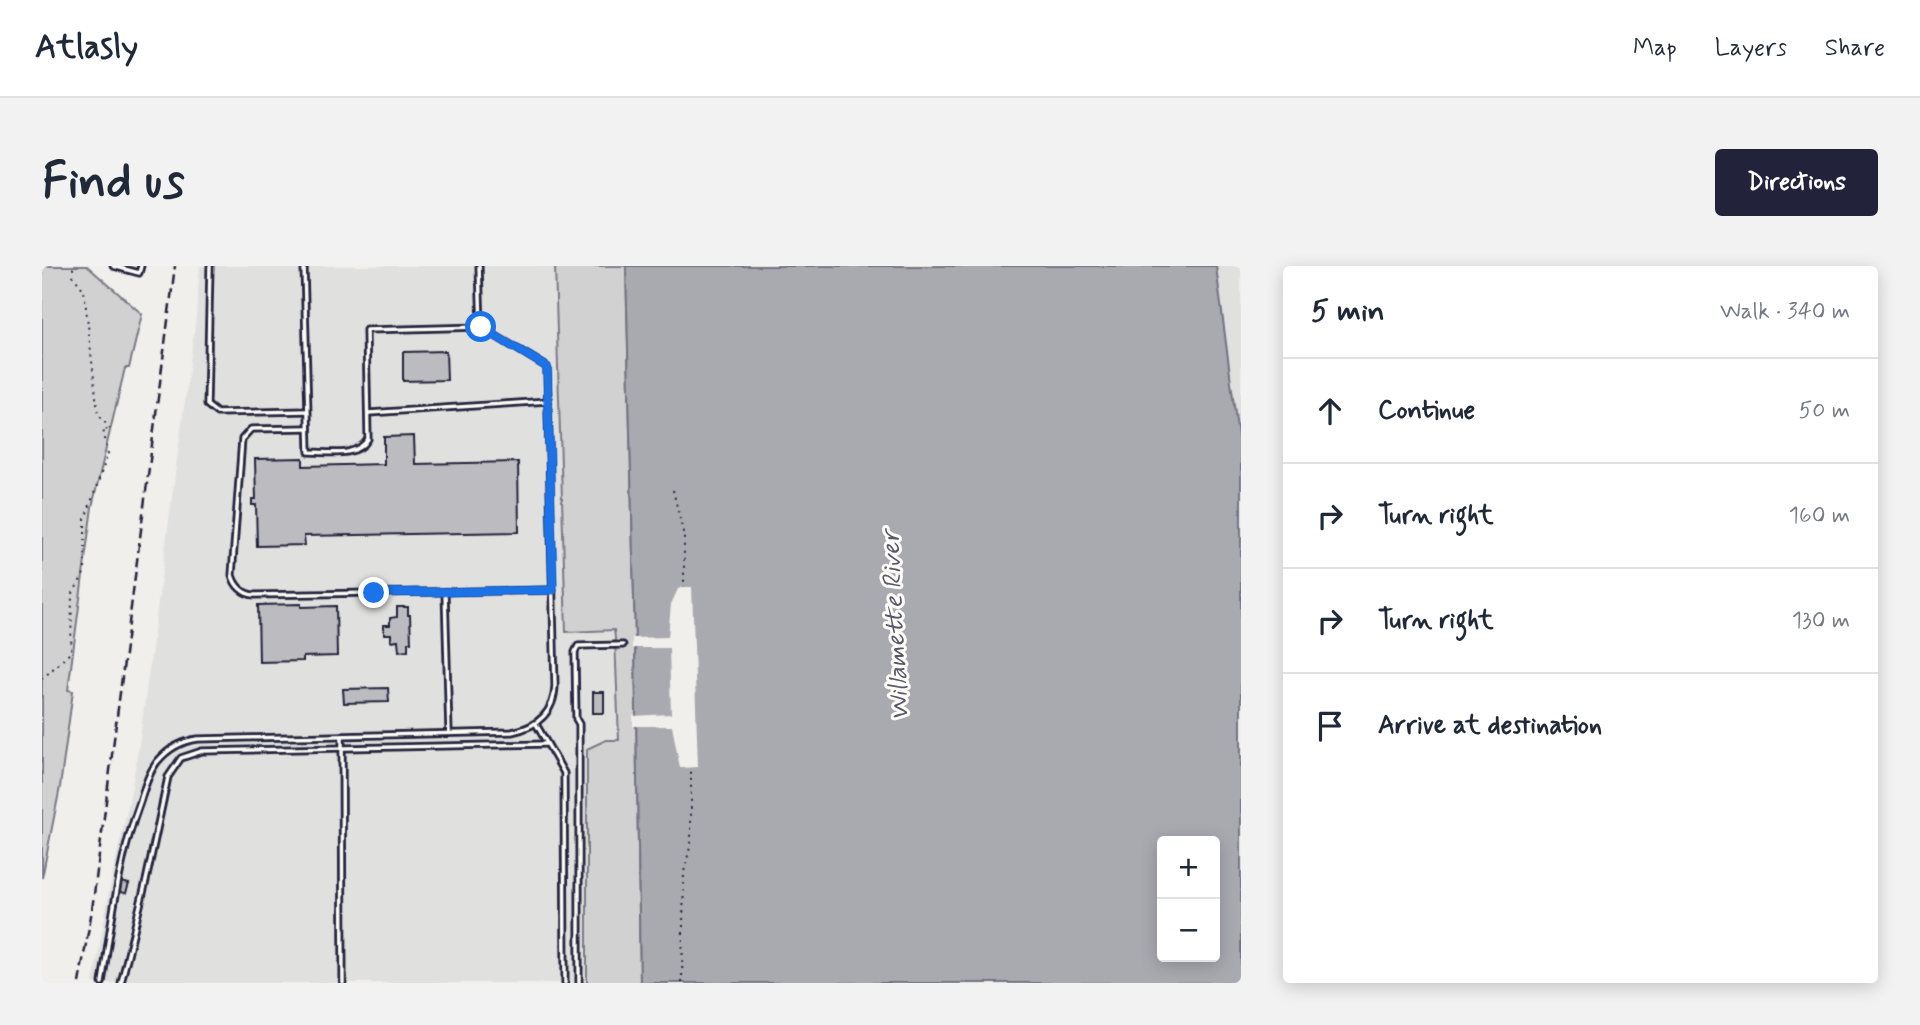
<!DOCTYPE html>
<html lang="en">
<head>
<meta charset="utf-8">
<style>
  :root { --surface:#fff; --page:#f2f2f3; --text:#1f2937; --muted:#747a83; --line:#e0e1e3; --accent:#22223b }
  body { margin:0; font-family:Mynerve,sans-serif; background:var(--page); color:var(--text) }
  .controls { position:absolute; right:21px; bottom:21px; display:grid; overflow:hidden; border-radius:7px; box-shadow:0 4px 18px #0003 }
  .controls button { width:63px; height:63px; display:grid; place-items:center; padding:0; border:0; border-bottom:2px solid var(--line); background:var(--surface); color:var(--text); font:35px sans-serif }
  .stop { position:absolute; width:21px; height:21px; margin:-16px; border:5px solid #1a73e8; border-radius:50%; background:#fff }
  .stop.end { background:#1a73e8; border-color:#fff; box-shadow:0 2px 7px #0008 }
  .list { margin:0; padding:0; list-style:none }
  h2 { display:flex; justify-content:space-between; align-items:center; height:91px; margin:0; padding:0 28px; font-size:30px }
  h2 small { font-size:23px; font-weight:400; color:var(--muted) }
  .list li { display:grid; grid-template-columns:46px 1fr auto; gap:21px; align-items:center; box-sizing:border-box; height:105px; padding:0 28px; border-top:2px solid var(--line) }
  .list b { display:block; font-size:26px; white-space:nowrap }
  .list em { font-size:23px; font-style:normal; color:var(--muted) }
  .icon { flex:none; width:38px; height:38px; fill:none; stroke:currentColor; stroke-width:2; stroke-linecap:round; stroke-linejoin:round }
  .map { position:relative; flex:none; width:1199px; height:717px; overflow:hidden; border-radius:7px }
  header { display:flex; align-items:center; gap:42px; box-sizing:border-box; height:98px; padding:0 35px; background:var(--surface); border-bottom:2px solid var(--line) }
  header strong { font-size:33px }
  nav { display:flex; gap:38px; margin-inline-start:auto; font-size:24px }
  .intro { display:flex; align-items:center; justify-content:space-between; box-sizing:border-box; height:168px; padding:0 42px }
  h1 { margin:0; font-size:49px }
  .button { padding:18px 32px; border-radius:7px; background:var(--accent); color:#fff; font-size:24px; font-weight:700 }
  main { display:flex; gap:42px; padding:0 42px }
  aside { flex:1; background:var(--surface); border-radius:7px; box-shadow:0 4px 18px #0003 }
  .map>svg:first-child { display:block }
  .built { fill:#e0e0df }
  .green { fill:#d2d1d1; stroke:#7a7a86; stroke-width:2 }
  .water { fill:#a9a9b0; stroke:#737381; stroke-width:2; fill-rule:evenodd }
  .pier { fill:#f0efec }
  .building { fill:#bcbcc0; stroke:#22223b; stroke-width:2 }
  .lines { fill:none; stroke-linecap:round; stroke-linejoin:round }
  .service-casing { stroke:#22223b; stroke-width:9 }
  .path { stroke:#22223b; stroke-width:2; stroke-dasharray:2 5; stroke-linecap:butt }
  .service { stroke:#fdfcf7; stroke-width:3.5 }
  .rail { stroke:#22223b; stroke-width:2.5; stroke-dasharray:10 5; stroke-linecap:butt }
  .route { stroke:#1a73e8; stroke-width:9 }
  .labels { text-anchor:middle; stroke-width:6; stroke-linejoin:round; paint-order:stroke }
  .water-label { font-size:26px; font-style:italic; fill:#58586a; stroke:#fdfcf7 }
</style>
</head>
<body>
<header>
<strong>Atlasly</strong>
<nav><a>Map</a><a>Layers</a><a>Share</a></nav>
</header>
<div class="intro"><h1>Find us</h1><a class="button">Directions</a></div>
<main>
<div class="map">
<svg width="1199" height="717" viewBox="0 0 1199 717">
  <rect width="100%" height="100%" fill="#f0efec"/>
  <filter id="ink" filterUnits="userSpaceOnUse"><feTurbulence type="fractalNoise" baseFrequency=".0143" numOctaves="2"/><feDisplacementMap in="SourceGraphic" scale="14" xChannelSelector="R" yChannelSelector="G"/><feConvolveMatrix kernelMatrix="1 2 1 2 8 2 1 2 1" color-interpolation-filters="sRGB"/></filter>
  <g filter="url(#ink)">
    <g class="built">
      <polygon points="158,0 584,0 593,373 598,717 51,717 68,620 88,531 97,479 154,51"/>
      <polygon points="1174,0 1199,0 1199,192 1184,88"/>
    </g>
    <g class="green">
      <polygon points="0,0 45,0 100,48 87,102 83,102 50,241 26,424 31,425 18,521 0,612"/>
      <polygon points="513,0 584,0 593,373 598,717 545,717 545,483 564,474 577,474 573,372 572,364 524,366"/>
    </g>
    <path class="water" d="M584 0H1174L1199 193V717H598L593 373ZM1120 575H1173V691H1120Z"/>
    <polygon class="pier" points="642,321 650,321 656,501 638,502 630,460 591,460 591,450 629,448 627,382 590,382 590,372 626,371 629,338 636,323"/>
    <g class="building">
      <polygon points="404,85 405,114 361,115 361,86"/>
      <polygon points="372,170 373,198 476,196 477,266 262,270 263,279 215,280 214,239 210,239 210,233 214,233 213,193 261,192 261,200 342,198 342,171"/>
      <polygon points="259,338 259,341 294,340 295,390 261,391 261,395 217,396 216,339"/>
      <polygon points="355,341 366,341 366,349 368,349 369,376 366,376 366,384 357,385 356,374 349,375 349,368 342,368 342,359 348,359 348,352 355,351"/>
      <polygon points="346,422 347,436 302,437 301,423"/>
      <rect x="551" y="426" width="11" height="21"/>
      <polygon points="79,616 87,618 84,627 77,626"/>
    </g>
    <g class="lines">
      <g class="service-casing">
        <g id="service">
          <polyline points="71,0 97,7 99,0"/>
          <polyline points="168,0 165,139 175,147 265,145"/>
          <path d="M262 0 267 186C287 186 315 192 326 173L324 64 439 61"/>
          <polyline points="327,147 506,135"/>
          <path d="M266 162 209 163 200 173 190 309C193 320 201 328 212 329L511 324"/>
          <polyline points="403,326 407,467"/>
          <polyline points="494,458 522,507 523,717"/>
          <polyline points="300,471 301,717"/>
          <path d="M60 717C70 655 76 595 98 536 102 523 106 508 115 496 126 483 139 475 156 473L470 466C495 461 512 447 513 420L505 101 439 61 437 0"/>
          <polyline points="79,717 104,615 126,511 139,492 160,485 505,478"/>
          <polyline points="537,717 537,458 534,453 533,386 536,380 581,379"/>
        </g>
      </g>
      <g class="path">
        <polyline points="631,224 642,270 642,321"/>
        <polyline points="0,413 29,386 30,329 43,306 43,253 66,188 61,163 69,164 56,148 42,24 31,10 31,0"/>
        <polyline points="640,717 642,606 649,577 649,501"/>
      </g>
      <use href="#service" class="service"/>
      <polyline class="rail" points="37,717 50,644 133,0"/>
    </g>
  </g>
  <g class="lines" filter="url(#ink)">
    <polyline class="route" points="332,327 511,324 505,101 439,61"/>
  </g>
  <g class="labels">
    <g class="water-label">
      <text transform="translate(852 360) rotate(-93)" y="9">Willamette River</text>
    </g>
  </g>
</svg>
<div class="controls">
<button>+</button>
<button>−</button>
</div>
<div class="stop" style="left:439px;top:61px"></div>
<div class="stop end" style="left:332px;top:327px"></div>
</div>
<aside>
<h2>5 min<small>Walk · 340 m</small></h2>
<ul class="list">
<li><svg class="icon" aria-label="ahead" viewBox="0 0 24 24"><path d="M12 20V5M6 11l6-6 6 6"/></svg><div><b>Continue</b></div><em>50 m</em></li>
<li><svg class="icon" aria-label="right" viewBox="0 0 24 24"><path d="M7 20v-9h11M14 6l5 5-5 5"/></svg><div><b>Turn right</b></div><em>160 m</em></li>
<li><svg class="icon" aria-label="right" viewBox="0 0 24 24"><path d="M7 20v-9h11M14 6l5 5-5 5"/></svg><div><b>Turn right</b></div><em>130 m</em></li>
<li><svg class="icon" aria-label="arrive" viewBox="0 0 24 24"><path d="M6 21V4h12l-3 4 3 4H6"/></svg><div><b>Arrive at destination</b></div></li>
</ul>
</aside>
</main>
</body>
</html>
